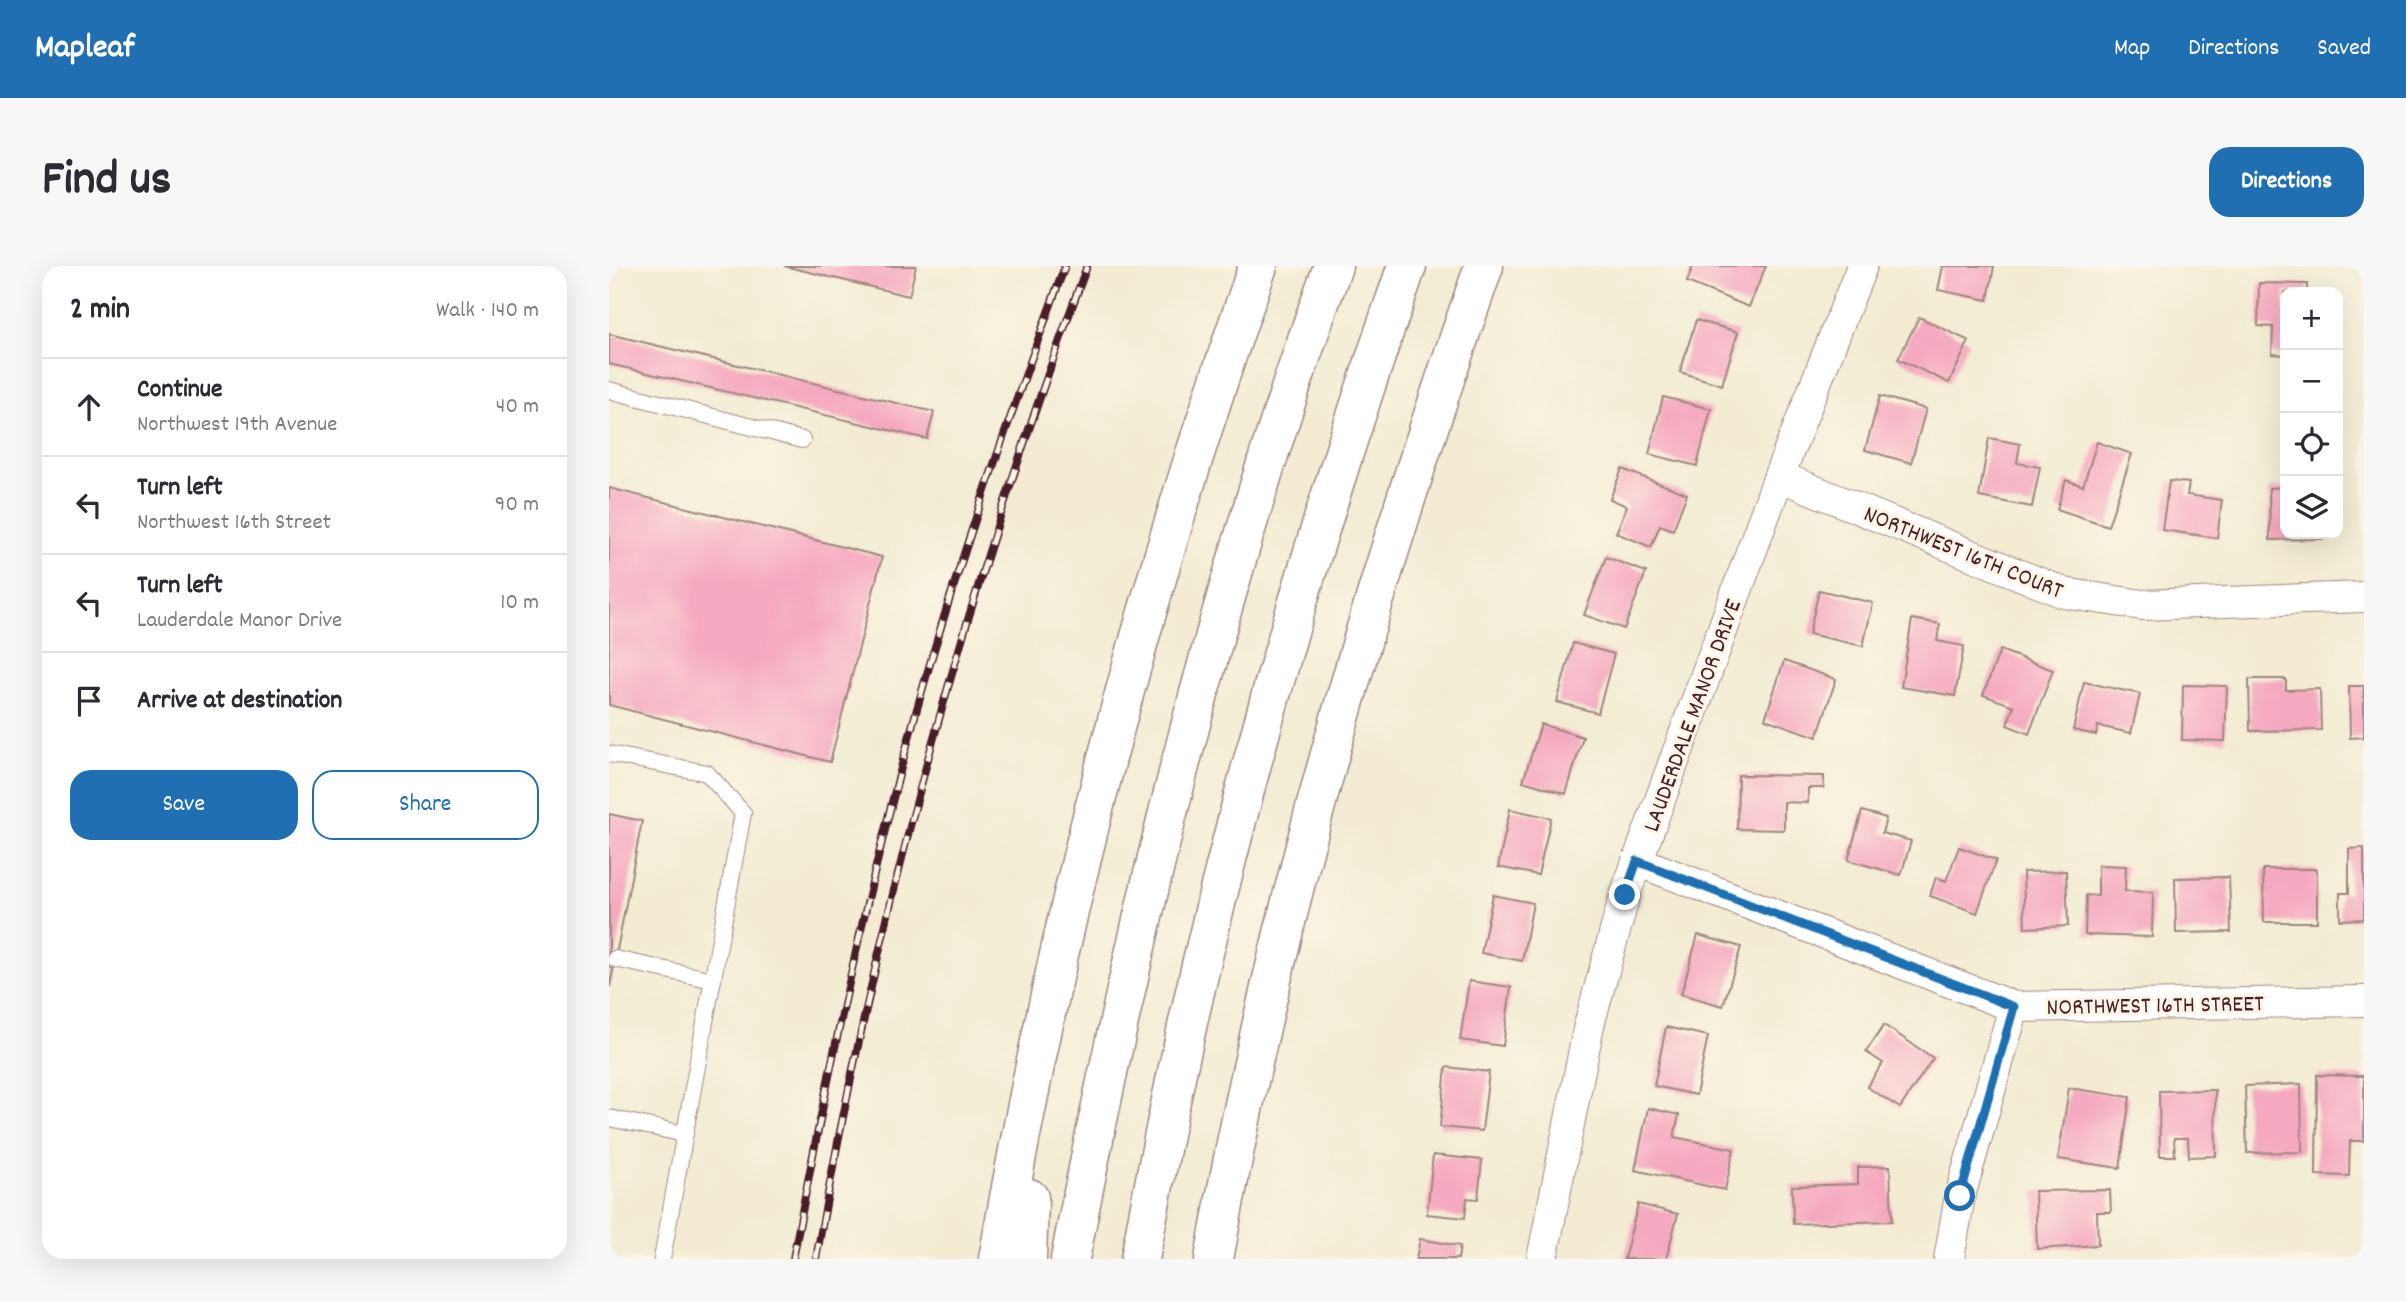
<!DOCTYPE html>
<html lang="en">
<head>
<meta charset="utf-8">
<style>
  :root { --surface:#fff; --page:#f7f7f7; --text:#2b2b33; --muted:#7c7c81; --line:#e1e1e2; --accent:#1f6fb2 }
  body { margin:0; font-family:Dekko,sans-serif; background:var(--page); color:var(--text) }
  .controls { position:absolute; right:21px; top:21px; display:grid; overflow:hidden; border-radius:14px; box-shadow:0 7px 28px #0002 }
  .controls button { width:63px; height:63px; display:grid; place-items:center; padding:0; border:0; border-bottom:2px solid var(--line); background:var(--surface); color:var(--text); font:35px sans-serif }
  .stop { position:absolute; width:21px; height:21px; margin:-16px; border:5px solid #1f6fb2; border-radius:50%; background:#fff }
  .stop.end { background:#1f6fb2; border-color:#fff; box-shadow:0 2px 7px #0008 }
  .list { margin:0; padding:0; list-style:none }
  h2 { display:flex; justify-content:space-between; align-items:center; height:91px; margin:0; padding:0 28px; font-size:30px }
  h2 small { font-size:23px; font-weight:400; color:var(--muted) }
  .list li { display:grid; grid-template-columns:46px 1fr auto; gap:21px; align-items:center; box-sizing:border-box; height:98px; padding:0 28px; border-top:2px solid var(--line) }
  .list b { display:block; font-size:26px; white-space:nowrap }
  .list p { margin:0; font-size:23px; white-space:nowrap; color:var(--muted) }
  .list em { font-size:23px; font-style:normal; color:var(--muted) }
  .actions { display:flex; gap:14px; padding:21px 28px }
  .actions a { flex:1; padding:16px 0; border:2px solid var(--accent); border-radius:21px; text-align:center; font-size:24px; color:var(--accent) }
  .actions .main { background:var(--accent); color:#fff }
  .icon { flex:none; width:38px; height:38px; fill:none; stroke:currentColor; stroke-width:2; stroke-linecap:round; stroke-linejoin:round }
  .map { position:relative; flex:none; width:1755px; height:993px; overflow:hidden; border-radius:21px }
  header { display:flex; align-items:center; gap:42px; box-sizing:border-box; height:98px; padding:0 35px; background:var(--accent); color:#fff }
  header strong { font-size:33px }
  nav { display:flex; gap:38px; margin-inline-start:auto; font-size:24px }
  .intro { display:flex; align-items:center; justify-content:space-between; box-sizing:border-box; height:168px; padding:0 42px }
  h1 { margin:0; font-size:49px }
  .button { padding:18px 32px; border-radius:21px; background:var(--accent); color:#fff; font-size:24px; font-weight:700 }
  main { display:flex; gap:42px; padding:0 42px }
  aside { flex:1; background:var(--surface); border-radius:21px; box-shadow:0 7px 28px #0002 }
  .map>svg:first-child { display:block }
  .building { fill:#f5a9c0 }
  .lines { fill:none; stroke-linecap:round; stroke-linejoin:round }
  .lane-casing { stroke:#9e867f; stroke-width:18 }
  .street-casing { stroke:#9e867f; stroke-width:32 }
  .highway-casing { stroke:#9e867f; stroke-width:41 }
  .lane { stroke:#fff; stroke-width:16 }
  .street { stroke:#fff; stroke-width:30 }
  .highway { stroke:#fff; stroke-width:38 }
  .rail-casing { stroke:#4a1f2b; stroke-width:8 }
  .rail { stroke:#fcf5e5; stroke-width:5; stroke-dasharray:16; stroke-linecap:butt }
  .route { stroke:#1f6fb2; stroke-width:9 }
  .labels { text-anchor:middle; stroke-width:6; stroke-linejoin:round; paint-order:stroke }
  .street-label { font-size:24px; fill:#4a1f2b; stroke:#fcf5e5 }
</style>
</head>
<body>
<header>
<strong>Mapleaf</strong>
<nav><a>Map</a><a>Directions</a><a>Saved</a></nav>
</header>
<div class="intro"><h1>Find us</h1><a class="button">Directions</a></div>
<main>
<aside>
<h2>2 min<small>Walk · 140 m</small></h2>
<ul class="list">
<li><svg class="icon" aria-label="ahead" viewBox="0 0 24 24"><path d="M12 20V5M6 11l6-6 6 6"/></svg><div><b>Continue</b><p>Northwest 19th Avenue</p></div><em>40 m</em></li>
<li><svg class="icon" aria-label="left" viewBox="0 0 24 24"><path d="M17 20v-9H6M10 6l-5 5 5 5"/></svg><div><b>Turn left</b><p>Northwest 16th Street</p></div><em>90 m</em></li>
<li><svg class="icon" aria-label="left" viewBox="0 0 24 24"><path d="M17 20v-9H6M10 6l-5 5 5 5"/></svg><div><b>Turn left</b><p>Lauderdale Manor Drive</p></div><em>10 m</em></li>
<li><svg class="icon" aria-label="arrive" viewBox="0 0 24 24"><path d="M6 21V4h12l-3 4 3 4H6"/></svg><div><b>Arrive at destination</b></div></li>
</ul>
<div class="actions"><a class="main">Save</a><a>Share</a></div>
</aside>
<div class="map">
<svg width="1755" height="993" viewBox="0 0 1755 993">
  <rect width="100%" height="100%" fill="#fcf5e5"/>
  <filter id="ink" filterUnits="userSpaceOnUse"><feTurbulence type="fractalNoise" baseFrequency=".0143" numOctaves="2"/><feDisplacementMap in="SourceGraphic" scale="14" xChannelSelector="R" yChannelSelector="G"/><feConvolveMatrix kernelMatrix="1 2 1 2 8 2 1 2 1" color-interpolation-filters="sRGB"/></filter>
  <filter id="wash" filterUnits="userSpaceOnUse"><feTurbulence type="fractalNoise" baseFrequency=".00686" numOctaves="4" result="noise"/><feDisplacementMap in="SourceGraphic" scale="28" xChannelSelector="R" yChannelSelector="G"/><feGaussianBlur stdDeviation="1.57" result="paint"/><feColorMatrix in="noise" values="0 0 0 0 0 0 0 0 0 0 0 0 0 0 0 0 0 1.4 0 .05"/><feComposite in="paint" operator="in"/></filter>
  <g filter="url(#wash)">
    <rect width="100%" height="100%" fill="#f3ecd3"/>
    <g id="blocks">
      <g class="building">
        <polygon points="175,0 307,0 300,30"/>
        <polygon points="1084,0 1157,0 1140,41 1078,16"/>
        <polygon points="1334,0 1385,0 1379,34 1329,24"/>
        <polygon points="1650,17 1698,18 1698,26 1676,26 1676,89 1663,88 1664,61 1649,60"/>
        <polygon points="1310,51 1360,75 1340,117 1289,93"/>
        <polygon points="1087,54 1129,66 1113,119 1071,106"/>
        <polygon points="0,68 325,146 318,173 0,98"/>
        <polygon points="1271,130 1317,143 1302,197 1256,184"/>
        <polygon points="1054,131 1102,143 1088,200 1040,188"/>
        <polygon points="1380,172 1411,178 1408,197 1431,201 1423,241 1370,231"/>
        <polygon points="1488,176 1523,188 1499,260 1448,243 1457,214 1474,220"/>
        <polygon points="1013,203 1078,228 1064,264 1051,259 1042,281 1007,267 1018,240 1001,233"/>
        <polygon points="1560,215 1580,217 1578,229 1613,234 1608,272 1553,264"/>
        <polygon points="1676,221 1676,268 1716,268 1717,273 1661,274 1660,222"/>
        <polygon points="0,222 273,291 221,496 0,439"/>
        <polygon points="997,291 1037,306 1015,363 975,349"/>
        <polygon points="1210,324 1264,337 1254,380 1200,368"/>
        <polygon points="1303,353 1331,358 1328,375 1355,380 1346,430 1292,421"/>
        <polygon points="964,377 1005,388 989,447 948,436"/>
        <polygon points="1391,384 1444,404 1420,468 1398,459 1405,440 1374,429"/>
        <polygon points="1175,395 1227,413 1208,471 1156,453"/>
        <polygon points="1640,413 1677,413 1677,424 1711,423 1712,464 1641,465"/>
        <polygon points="1475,416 1531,428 1522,467 1489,460 1487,469 1464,464"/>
        <polygon points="1574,419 1618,420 1616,475 1573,474"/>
        <polygon points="1740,420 1755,420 1755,471 1741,472"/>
        <polygon points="932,458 974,471 957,528 914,515"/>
        <polygon points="1129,509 1215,510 1215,522 1199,522 1199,537 1175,536 1175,564 1128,563"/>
        <polygon points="901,543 942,552 929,609 889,601"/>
        <polygon points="1253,545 1277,552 1273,567 1302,575 1292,609 1239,594"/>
        <polygon points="0,548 33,555 1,720 0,720"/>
        <polygon points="1350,581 1387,594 1368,647 1321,630 1327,611 1337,615"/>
        <polygon points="1755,582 1755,653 1731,654 1731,627 1740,627 1740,583"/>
        <polygon points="1489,599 1517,600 1516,625 1544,626 1543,671 1476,669 1477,629 1489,630"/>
        <polygon points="1654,603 1708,603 1708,656 1655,656"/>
        <polygon points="1457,605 1459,660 1416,662 1414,606"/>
        <polygon points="1620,611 1622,666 1567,667 1566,612"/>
        <polygon points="884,629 924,637 913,695 872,687"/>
        <polygon points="1089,669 1132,681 1114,740 1072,728"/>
        <polygon points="860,715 902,721 894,780 851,774"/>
        <polygon points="1275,759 1324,792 1291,842 1258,821 1274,797 1257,786"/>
        <polygon points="1057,761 1099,770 1087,829 1045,820"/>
        <polygon points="837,801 880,806 873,865 831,861"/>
        <polygon points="1708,809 1755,810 1755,875 1741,875 1740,910 1707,909"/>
        <polygon points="1692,818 1693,886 1638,887 1636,820"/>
        <polygon points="1460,822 1521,831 1511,902 1449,893"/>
        <polygon points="1606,824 1607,890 1580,891 1579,872 1565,872 1566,890 1551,890 1550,825"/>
        <polygon points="1039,842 1070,849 1065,871 1125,883 1116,924 1026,904"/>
        <polygon points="824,889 873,894 869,933 858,932 856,952 818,948"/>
        <polygon points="1281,900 1283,955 1184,958 1183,920 1249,918 1249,901"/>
        <polygon points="1501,924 1502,946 1488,946 1489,979 1428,983 1426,925"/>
        <polygon points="1029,938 1069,948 1057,993 1015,993"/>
        <polygon points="811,973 851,980 849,993 807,993"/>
      </g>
    </g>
  </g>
  <g filter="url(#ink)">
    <use href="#blocks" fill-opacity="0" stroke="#9e867f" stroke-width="2"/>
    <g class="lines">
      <g class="lane-casing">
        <g id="lane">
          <polyline points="0,124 193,174"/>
          <polyline points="0,488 98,507 134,547 53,993"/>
          <polyline points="6,693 104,714"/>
          <polyline points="0,852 76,868"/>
        </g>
      </g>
      <g class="street-casing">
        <g id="street">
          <polyline points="1170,210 1455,327 1533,339 1755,331"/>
          <polyline points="1028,595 1405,741 1755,735"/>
          <polyline points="933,993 980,759 1016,629 1170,210 1253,0"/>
          <polyline points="1340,993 1351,930 1405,741"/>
        </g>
      </g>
      <g class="highway-casing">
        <g id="highway">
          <path d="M389 993C448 656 535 322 649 0"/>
          <polyline points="418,993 420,932"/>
          <path d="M461 993C526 657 607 323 724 0"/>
          <path d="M531 993C592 655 684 324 798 0"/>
          <path d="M605 993C665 655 761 324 875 0"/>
        </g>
      </g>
      <use href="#lane" class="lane"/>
      <use href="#street" class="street"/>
      <use href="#highway" class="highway"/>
      <g class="rail-casing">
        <g id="rail">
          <path d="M184 993C217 818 253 644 300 472 343 312 399 155 456 0"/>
          <path d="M207 993C268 649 356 328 478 0"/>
        </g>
      </g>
      <use href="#rail" class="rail"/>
    </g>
  </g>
  <g class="lines" filter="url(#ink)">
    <polyline class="route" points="1016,629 1028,595 1405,741 1351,930"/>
  </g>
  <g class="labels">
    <g class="street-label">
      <text transform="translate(1355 285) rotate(22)" y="8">NORTHWEST 16TH COURT</text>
      <text transform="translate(1082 449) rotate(-70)" y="8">LAUDERDALE MANOR DRIVE</text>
      <text transform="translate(1546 738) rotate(-1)" y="8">NORTHWEST 16TH STREET</text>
    </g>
  </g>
</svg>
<div class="controls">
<button>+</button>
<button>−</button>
<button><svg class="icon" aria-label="locate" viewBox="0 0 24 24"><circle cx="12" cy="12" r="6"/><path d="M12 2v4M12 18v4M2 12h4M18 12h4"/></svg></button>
<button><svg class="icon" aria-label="layers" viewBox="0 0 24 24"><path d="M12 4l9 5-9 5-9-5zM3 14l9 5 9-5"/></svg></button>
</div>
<div class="stop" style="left:1351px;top:930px"></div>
<div class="stop end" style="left:1016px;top:629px"></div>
</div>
</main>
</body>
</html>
